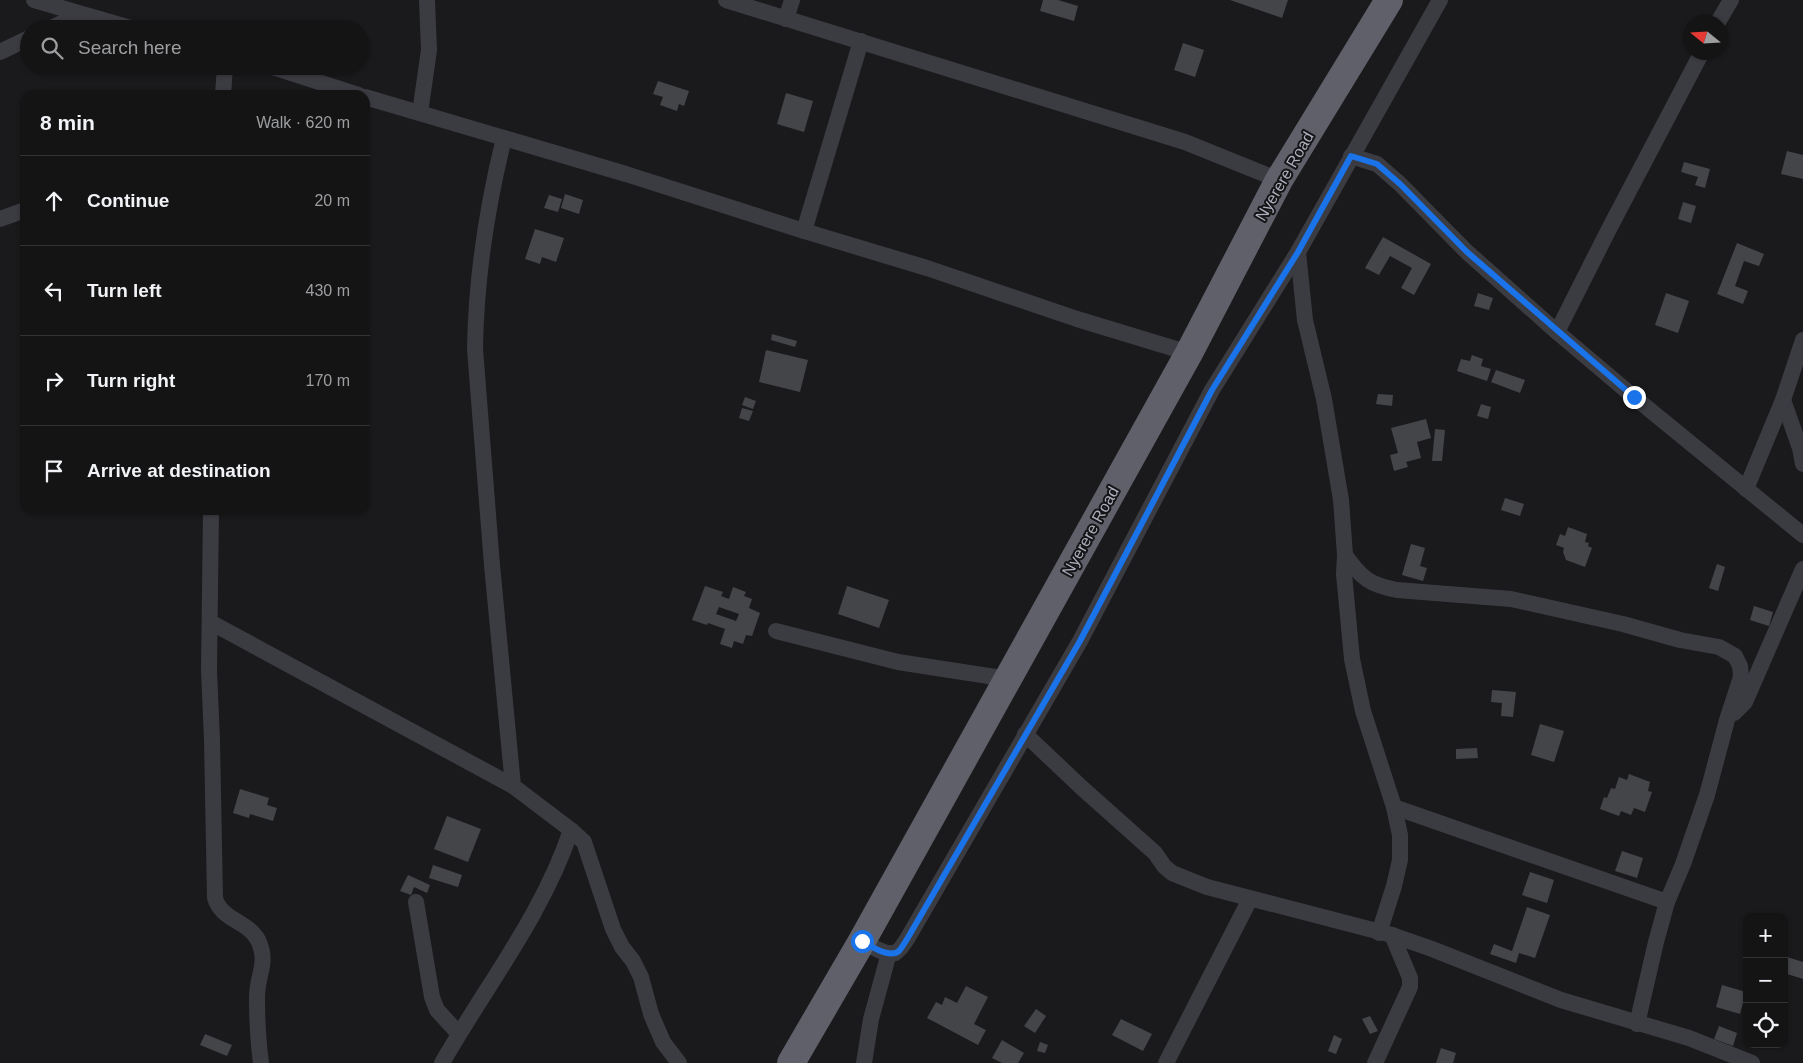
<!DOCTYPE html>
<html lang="en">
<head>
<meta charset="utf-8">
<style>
  :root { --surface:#141415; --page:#212122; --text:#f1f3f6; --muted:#9d9ea0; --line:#333334 }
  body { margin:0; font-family:Arial,sans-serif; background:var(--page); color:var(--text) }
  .controls { position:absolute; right:15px; bottom:15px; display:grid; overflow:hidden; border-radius:10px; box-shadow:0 1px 4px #0004 }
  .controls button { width:45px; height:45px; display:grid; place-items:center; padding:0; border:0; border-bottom:1px solid var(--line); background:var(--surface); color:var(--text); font:25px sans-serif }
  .compass { position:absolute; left:1683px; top:15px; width:45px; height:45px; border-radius:50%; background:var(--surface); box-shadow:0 1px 4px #0004; rotate:288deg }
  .stop { position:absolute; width:15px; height:15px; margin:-11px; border:4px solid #1a73e8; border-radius:50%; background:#fff }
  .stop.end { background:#1a73e8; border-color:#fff; box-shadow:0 1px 5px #0008 }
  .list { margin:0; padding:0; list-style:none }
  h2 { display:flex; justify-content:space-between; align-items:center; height:65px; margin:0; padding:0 20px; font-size:21px }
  h2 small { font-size:16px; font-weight:400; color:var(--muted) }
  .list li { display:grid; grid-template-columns:32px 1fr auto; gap:15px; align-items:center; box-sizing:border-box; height:90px; padding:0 20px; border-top:1px solid var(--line) }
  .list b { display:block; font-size:19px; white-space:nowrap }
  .list em { font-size:16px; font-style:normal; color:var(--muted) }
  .icon { flex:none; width:28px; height:28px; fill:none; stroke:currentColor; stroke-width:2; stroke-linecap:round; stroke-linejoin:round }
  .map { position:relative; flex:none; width:1803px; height:1063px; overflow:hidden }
  .search { position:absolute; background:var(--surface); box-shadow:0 1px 4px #0004; left:20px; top:20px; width:350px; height:55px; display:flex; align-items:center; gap:12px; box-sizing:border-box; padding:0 18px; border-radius:28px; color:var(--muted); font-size:19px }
  .panel { position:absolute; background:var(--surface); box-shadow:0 1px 4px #0004; left:20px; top:90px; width:350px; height:425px; border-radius:15px }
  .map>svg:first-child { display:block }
  .building { fill:#444549; fill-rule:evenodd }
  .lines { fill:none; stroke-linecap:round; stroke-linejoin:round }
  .minor { stroke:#3b3b42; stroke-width:16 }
  .trunk { stroke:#5f606a; stroke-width:28 }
  .route { stroke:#1a73e8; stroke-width:6 }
  .labels { text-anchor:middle; stroke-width:4; stroke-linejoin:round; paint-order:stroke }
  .street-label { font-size:16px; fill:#acb0bc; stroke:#151517 }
</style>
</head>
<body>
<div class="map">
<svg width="1803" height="1063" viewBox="0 0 1803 1063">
  <rect width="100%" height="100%" fill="#1a1a1c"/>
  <g class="building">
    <polygon points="1043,0 1058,0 1078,6 1074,21 1040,11"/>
    <polygon points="1230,0 1288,0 1282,18"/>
    <polygon points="1183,43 1204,50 1195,77 1174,70"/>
    <polygon points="658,81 689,91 684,106 679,104 677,111 660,105 663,97 653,94"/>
    <polygon points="786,93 813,101 804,132 777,124"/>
    <polygon points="1787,151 1803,155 1803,179 1781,174"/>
    <polygon points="1684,162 1710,169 1705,188 1695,185 1698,177 1681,172"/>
    <polygon points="565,194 583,200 579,214 561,208"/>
    <polygon points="549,195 562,199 558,212 544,208"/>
    <polygon points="1683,202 1696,206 1691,223 1678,219"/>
    <polygon points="535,229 564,238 556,262 542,257 540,264 525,259"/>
    <polygon points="1383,237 1431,264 1414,295 1401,288 1412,268 1390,256 1379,275 1365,268"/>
    <polygon points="1737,243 1764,254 1759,266 1744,261 1735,286 1748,291 1743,304 1717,294"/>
    <polygon points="1478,293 1493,298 1489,310 1474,306"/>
    <polygon points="1666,293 1689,301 1678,333 1655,325"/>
    <polygon points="772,334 797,341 795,347 771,340"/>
    <polygon points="766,350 808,360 800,392 759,382"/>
    <polygon points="1472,355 1483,359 1481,366 1491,369 1487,381 1457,371 1461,359 1470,361"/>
    <polygon points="1496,370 1525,380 1520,393 1491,382"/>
    <polygon points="1378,394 1393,395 1392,406 1376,404"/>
    <polygon points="745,397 756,401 753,409 742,405"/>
    <polygon points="1481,404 1491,407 1488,419 1477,416"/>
    <polygon points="742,408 753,411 749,421 739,418"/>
    <polygon points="1426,419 1431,438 1417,442 1421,458 1406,462 1408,467 1394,471 1390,455 1398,453 1391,428"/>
    <polygon points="1435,429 1445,430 1442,461 1432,461"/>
    <polygon points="1505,498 1524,504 1520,516 1501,510"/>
    <polygon points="1568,527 1587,534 1585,542 1589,543 1588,546 1592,548 1585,567 1566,560 1563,552 1564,548 1556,545 1560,534 1565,536"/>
    <polygon points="1411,544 1425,548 1420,566 1427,568 1423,581 1402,575"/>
    <polygon points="1717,564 1725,567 1718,591 1709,588"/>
    <path d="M705 586 723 592 721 596 729 599 733 587 746 592 744 596 752 599 749 608 760 613 752 636 746 635 743 644 734 641 732 648 720 644 725 629 708 623 707 625 692 620ZM719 607 739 614 736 621 716 614Z"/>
    <polygon points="847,586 889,600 879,628 838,614"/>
    <polygon points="1754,606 1773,612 1769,626 1750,620"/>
    <polygon points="1492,690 1516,692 1513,717 1501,716 1502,703 1491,702"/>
    <polygon points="1540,724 1564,731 1554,762 1531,755"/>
    <polygon points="1477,748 1478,758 1456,759 1456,749"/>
    <polygon points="1629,774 1650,782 1648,791 1652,792 1645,812 1634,808 1631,815 1621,811 1619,816 1600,809 1604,797 1607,798 1611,788 1615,789 1619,777 1627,780"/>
    <polygon points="240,789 269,798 267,805 277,808 273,821 250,814 249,818 233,813"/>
    <polygon points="447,816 481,829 468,862 434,849"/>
    <polygon points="1622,851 1643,858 1637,878 1615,871"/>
    <polygon points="433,865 462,875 458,887 429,878"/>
    <polygon points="1530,872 1554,880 1547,903 1522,895"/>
    <polygon points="408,875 430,885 427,893 414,887 411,895 400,891"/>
    <polygon points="1527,907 1550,915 1535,958 1519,953 1516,963 1490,954 1494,944 1512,951"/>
    <polygon points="1784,956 1803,962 1803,979 1784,973"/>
    <polygon points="1722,985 1746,992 1740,1014 1716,1007"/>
    <polygon points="966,986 988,997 974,1024 986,1030 978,1045 927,1018 936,1002 942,1005 945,997 957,1003"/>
    <polygon points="1036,1009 1046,1016 1035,1033 1024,1026"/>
    <polygon points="1370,1016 1378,1031 1370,1034 1362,1019"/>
    <polygon points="1121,1019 1152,1034 1143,1051 1112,1035"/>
    <polygon points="1719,1026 1737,1033 1733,1046 1714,1039"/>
    <polygon points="205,1034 232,1045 227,1056 200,1045"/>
    <polygon points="1334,1035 1342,1039 1336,1054 1328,1051"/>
    <polygon points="1002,1040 1024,1053 1018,1063 1002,1063 992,1058"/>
    <polygon points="1040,1042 1048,1045 1045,1053 1037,1051"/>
    <polygon points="1441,1048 1456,1053 1453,1063 1436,1063"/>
  </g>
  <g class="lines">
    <g class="minor">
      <polyline points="34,0 134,29"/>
      <polyline points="726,0 1185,142 1279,180"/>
      <polyline points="786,19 792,0"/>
      <polyline points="1718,22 1731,0"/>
      <polyline points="49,29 81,14"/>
      <polyline points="0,52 29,38"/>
      <polyline points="269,66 359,95"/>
      <polyline points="223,95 225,66"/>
      <polyline points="365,97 626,174 804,231 927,268 1077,319 1189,353"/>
      <polyline points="420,113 429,50 427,0"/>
      <path d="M504 138C487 207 476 278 475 349L492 565 513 786 571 830 584 842 613 929 622 947 633 961 641 977 651 1014 663 1042 679 1063"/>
      <polyline points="1351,156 1377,164 1400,184 1467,252 1557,332 1634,397 1803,535"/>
      <polyline points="0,219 25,210"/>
      <polyline points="804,231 861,41"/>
      <polyline points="1298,252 1305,320 1324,399 1341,500 1345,555 1344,574 1352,659 1363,711 1394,807 1400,835 1400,860 1394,886 1379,933"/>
      <polyline points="1557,332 1609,229 1702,52"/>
      <polyline points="1783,400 1800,448 1803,464"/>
      <polyline points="1746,489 1783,400 1803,340"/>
      <path d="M211 510 209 670 212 740 215 898C221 920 248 921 258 940 269 963 257 974 257 997 257 1019 258 1041 261 1063"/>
      <path d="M1345 555C1361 578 1370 585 1397 590L1511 599 1623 624 1680 640 1719 647 1735 656 1740 666 1741 677 1727 720 1707 795 1683 864 1667 902 1656 942 1637 1024"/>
      <polyline points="210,622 513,786"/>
      <polyline points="776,631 898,662 1008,679"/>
      <polyline points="1734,713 1745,702 1803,569"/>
      <polyline points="1025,734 1081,787 1155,853 1164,866 1172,873 1207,887 1392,935 1432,949 1561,1000 1689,1038 1752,1063"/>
      <polyline points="1394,807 1667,902"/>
      <polyline points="416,902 432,997 437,1010 459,1034"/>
      <path d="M862 941C870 945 885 956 895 953 901 950 907 939 910 934L1080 641 1212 390 1298 252 1440 0"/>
      <path d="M442 1063C486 986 543 914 571 830"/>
      <polyline points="864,1063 871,1019 889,953"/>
      <polyline points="1166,1063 1250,899"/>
      <polyline points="1375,1063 1410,987 1410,978 1392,935"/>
    </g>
    <polyline class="trunk" points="791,1063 862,941 1189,353 1279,180 1389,0"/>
  </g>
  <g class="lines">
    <path class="route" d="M862 941C870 946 890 959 899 951 903 946 907 939 910 934L1080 641 1212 390 1298 252 1351 156 1377 164 1400 184 1467 252 1634 397"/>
  </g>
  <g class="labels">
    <g class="street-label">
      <text transform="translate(1284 176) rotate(-60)" y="6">Nyerere Road</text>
      <text transform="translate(1090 531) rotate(-61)" y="6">Nyerere Road</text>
    </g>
  </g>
</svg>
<div class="controls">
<button>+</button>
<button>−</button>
<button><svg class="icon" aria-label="locate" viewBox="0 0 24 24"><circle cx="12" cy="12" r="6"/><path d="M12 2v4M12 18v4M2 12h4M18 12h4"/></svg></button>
</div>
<svg class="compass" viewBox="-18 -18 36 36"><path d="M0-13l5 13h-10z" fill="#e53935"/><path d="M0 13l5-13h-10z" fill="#9d9ea0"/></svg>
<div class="stop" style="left:862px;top:941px"></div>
<div class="stop end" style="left:1634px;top:397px"></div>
<div class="search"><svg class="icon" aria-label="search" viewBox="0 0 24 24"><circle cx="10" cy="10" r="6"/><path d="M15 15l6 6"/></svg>Search here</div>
<section class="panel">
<h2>8 min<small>Walk · 620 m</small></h2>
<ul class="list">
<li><svg class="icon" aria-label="ahead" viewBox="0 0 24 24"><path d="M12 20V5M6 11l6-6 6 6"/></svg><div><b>Continue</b></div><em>20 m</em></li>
<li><svg class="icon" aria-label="left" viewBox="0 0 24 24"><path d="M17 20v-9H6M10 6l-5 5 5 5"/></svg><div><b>Turn left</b></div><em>430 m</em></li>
<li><svg class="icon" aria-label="right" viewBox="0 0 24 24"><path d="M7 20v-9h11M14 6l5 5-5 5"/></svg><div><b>Turn right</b></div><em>170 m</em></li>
<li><svg class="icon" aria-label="arrive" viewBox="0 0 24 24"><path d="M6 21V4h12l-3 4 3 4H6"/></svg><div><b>Arrive at destination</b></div></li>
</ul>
</section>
</div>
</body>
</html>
